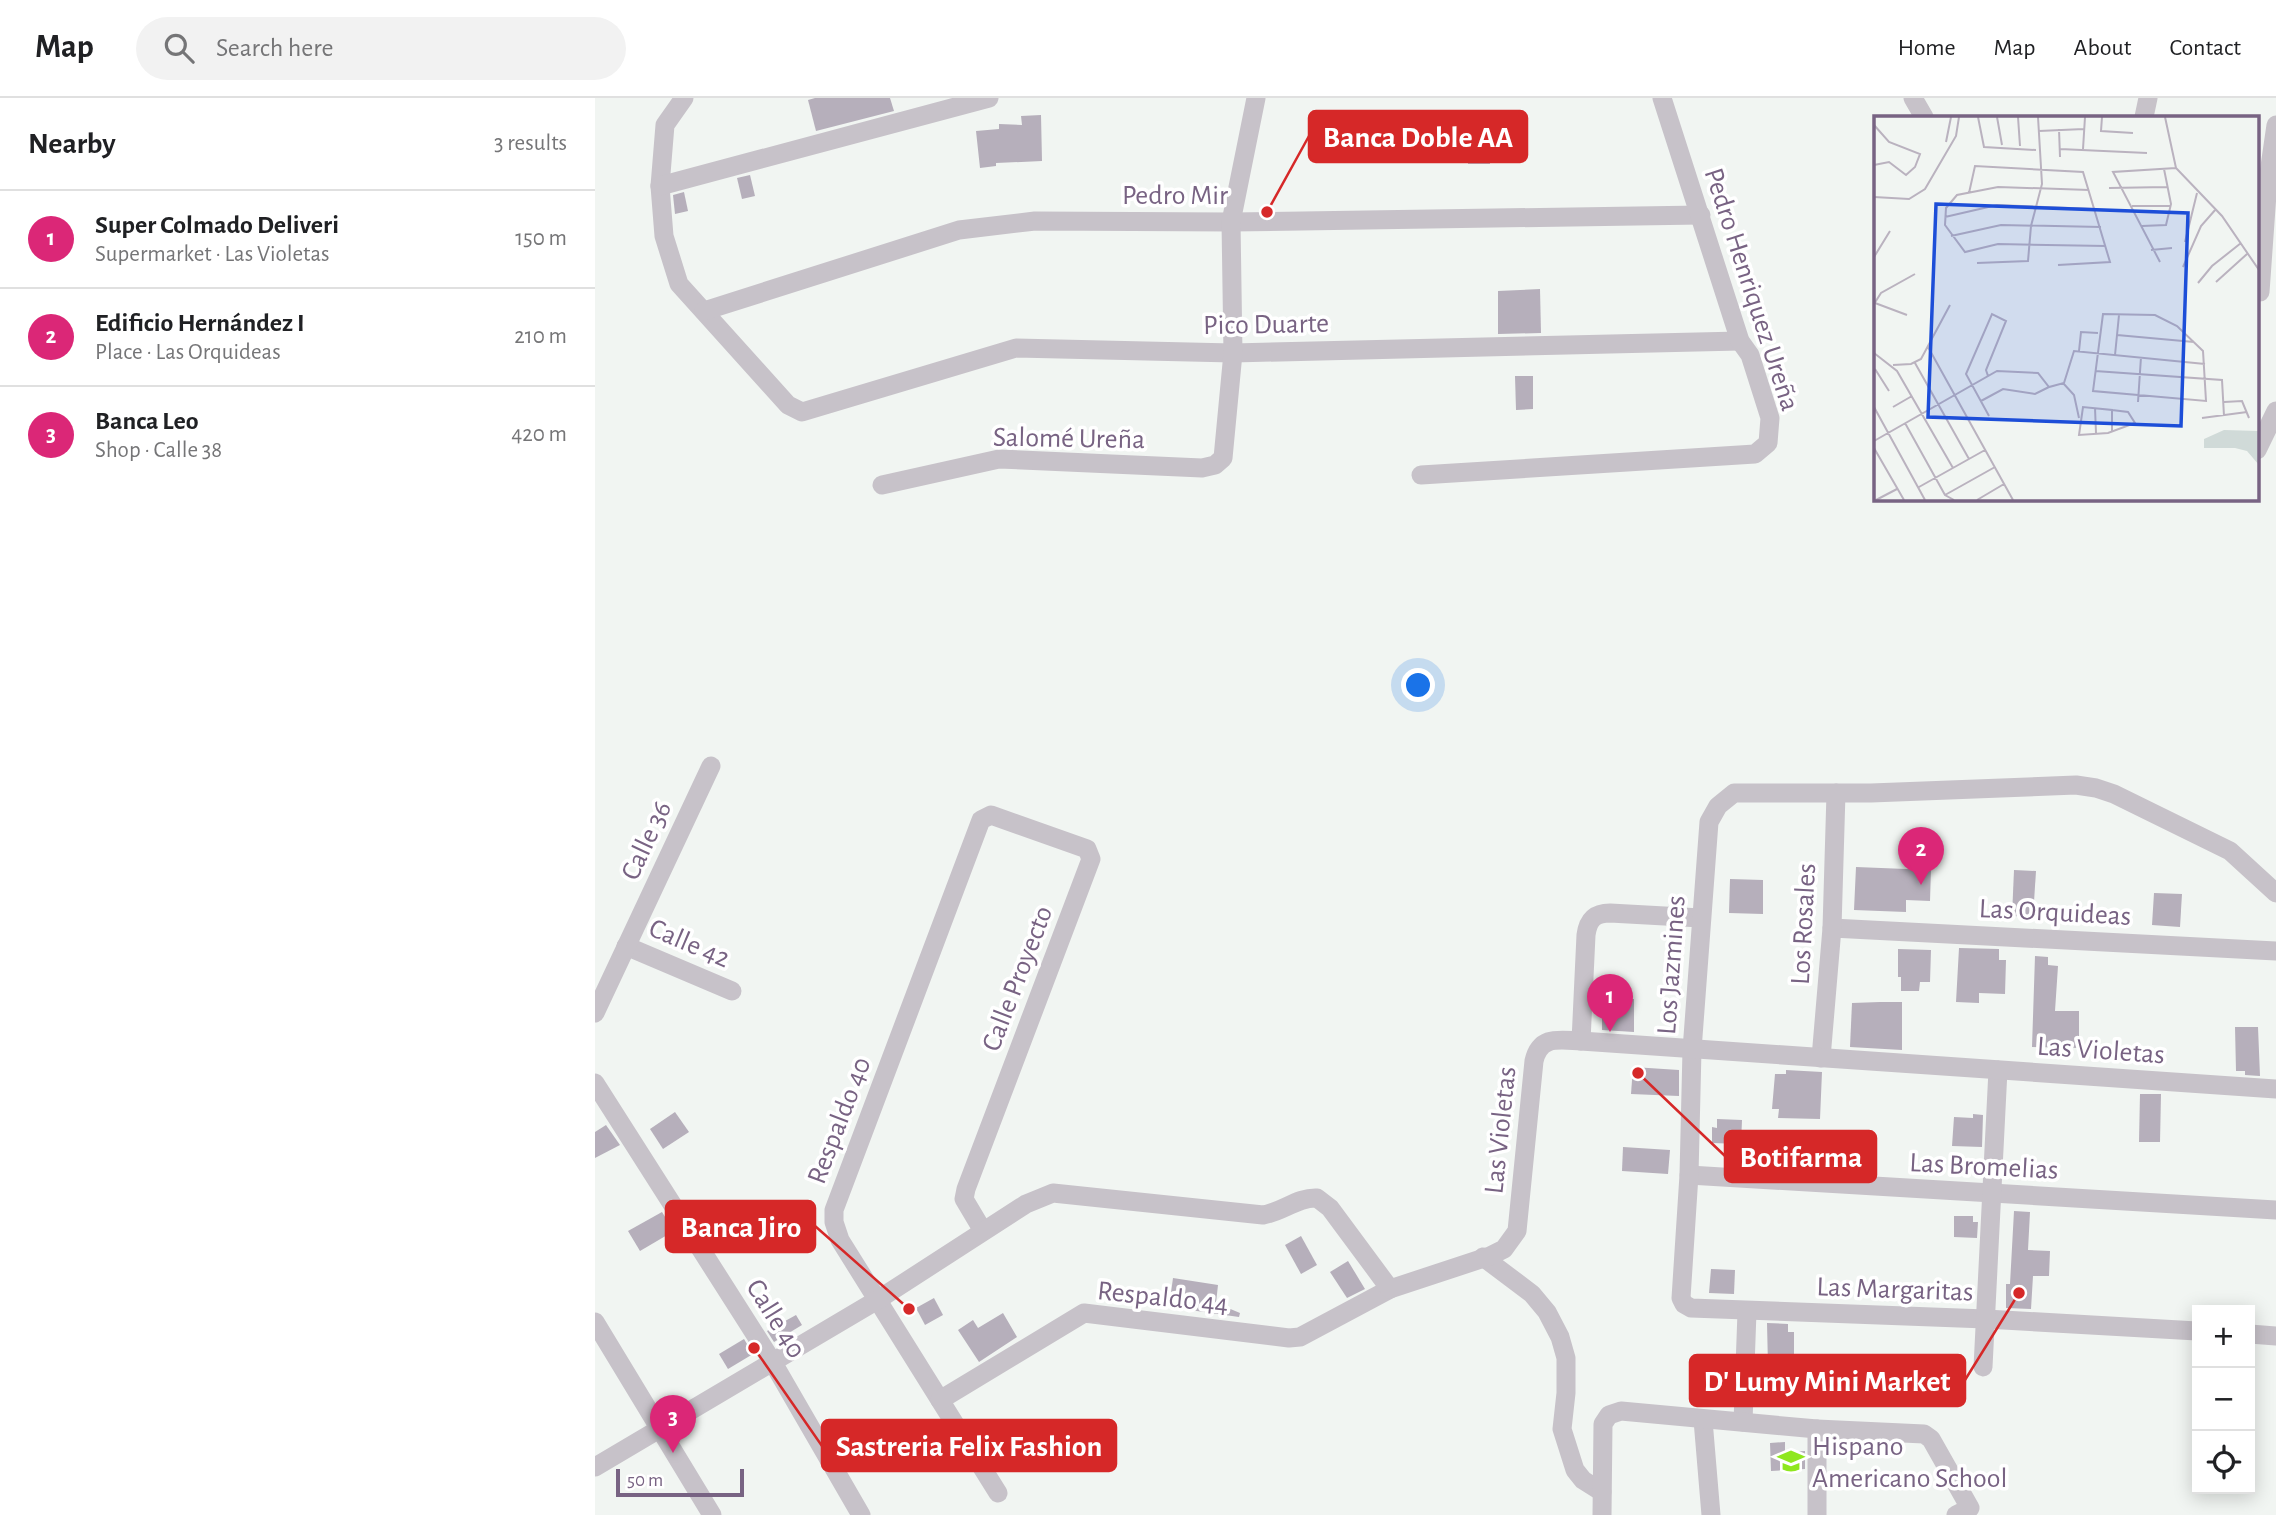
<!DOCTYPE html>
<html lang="en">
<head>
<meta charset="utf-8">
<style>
  :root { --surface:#fff; --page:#f2f2f2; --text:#202124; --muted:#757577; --line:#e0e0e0; --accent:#db2777 }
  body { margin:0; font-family:"Alegreya Sans",sans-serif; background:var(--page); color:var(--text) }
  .controls { position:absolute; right:21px; bottom:21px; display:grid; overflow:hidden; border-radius:0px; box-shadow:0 4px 18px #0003 }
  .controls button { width:63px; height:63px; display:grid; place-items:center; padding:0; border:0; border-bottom:2px solid var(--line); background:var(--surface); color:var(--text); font:35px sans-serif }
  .scale { position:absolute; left:21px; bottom:18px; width:128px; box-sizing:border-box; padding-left:7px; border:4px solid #786383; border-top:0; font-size:19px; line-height:24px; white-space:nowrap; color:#786383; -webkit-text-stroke:5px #fff; paint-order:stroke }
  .you { position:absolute; left:824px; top:588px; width:24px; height:24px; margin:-18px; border:5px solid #fff; border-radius:50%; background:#1a73e8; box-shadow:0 0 0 10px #1a73e833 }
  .badge { display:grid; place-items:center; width:46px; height:46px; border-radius:50%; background:var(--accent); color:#fff; font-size:23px; font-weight:700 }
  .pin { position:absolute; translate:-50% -58px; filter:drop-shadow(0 2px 4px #0008) }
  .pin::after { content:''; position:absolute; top:37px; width:24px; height:21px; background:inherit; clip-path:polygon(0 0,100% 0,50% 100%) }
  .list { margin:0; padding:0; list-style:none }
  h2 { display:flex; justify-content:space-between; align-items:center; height:91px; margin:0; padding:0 28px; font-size:30px }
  h2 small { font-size:23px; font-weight:400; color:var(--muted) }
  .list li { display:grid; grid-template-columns:46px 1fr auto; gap:21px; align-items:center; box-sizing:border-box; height:98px; padding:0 28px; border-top:2px solid var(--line) }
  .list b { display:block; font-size:26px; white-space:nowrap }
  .list p { margin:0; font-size:23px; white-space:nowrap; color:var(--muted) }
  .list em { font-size:23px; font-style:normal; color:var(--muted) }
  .icon { flex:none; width:38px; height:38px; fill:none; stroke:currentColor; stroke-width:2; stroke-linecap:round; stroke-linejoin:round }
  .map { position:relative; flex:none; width:1681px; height:1417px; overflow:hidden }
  header { display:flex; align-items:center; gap:42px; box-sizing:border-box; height:98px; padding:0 35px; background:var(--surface); border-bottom:2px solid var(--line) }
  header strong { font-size:33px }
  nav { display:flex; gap:38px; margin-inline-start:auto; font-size:24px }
  .search { width:490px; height:63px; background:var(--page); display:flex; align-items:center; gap:18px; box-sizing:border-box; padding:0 24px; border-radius:38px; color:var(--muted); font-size:26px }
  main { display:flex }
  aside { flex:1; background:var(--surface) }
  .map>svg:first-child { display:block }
  .building { fill:#b6afbb }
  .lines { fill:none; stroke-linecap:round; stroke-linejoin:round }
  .minor { stroke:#c7c2c9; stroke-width:19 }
  .labels { text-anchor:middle; stroke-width:7; stroke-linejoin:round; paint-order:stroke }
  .street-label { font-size:28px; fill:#786383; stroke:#fff }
  .poi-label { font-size:28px; fill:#786383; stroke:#fff; text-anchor:start }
  .inset-road { fill:none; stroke:#bab2bf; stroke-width:2 }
  .view { fill:#1d4ed8; fill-opacity:0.15; stroke:#1d4ed8; stroke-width:3.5 }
  .inset-edge { fill:none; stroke:#786383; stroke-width:3.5 }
  .leader { fill:none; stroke:#d62828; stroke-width:2.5 }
  .callout-dot { fill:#d62828; stroke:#fff; stroke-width:2.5 }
  .callout { fill:#d62828; stroke:#d62828; stroke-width:2.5 }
  .callout-label { font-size:30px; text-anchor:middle; font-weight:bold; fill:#fff }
</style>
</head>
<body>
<header>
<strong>Map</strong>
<div class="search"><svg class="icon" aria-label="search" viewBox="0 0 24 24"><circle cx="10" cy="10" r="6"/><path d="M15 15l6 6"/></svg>Search here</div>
<nav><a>Home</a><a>Map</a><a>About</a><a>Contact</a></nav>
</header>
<main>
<aside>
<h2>Nearby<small>3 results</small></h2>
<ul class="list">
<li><span class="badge">1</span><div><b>Super Colmado Deliveri</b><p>Supermarket · Las Violetas</p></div><em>150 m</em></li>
<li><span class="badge">2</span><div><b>Edificio Hernández I</b><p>Place · Las Orquideas</p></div><em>210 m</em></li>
<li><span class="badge">3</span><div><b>Banca Leo</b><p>Shop · Calle 38</p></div><em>420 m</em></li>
</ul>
</aside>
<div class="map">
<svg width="1681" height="1417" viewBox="0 0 1681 1417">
  <rect width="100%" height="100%" fill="#f1f5f2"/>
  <g class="building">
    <polygon points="220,0 295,0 299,13 221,33 213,2"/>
    <polygon points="446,17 447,63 401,65 401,68 385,70 381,33 404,31 404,26 427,27 426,18"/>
    <polygon points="893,19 895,66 873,66 871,21"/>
    <polygon points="155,77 160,98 147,101 142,80"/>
    <polygon points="89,94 93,113 80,116 78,97"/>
    <polygon points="945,191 946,235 903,236 903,193"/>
    <polygon points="920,278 938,278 938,311 921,312"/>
    <polygon points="1261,769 1336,772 1335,803 1311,802 1311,814 1259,812"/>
    <polygon points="1419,772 1441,773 1438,819 1417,818"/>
    <polygon points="1135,781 1168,782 1168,816 1134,815"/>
    <polygon points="1559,795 1587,796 1585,829 1557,827"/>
    <polygon points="1364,850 1404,851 1404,862 1411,862 1410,896 1384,895 1384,905 1361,904"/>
    <polygon points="1303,851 1336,852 1335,884 1325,884 1324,893 1306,893 1306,879 1303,879"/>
    <polygon points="1440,858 1453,859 1453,867 1463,868 1460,913 1484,913 1484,950 1437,949"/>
    <polygon points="1007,901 1039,901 1039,934 1007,932"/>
    <polygon points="1285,904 1307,904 1307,952 1255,949 1257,905"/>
    <polygon points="1640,929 1663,929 1665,978 1650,977 1650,973 1641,973"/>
    <polygon points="1038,969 1084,972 1084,998 1036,996"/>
    <polygon points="1191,972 1227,974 1225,1021 1183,1020 1184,1011 1177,1011 1180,976 1191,976"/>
    <polygon points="1545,996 1566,996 1565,1044 1544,1044"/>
    <polygon points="80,1014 94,1034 68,1051 55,1031"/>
    <polygon points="1378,1016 1388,1017 1387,1049 1357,1048 1359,1019 1378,1020"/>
    <polygon points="1122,1021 1147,1022 1146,1046 1117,1045 1117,1029 1122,1030"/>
    <polygon points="11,1027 25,1047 0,1060 0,1034"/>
    <polygon points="1028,1049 1075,1052 1073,1076 1027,1073"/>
    <polygon points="1419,1113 1435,1114 1433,1152 1455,1153 1454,1178 1438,1178 1436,1211 1411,1210 1411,1186 1415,1186"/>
    <polygon points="67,1114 79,1133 45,1153 33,1133"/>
    <polygon points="1359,1118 1378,1118 1378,1124 1383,1124 1382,1140 1359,1139"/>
    <polygon points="706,1138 722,1167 706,1176 690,1147"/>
    <polygon points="753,1163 770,1191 752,1200 735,1174"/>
    <polygon points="1116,1171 1140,1172 1139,1196 1114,1195"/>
    <polygon points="578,1180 623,1187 621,1205 645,1215 644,1219 574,1209"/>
    <polygon points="339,1200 348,1217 330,1227 321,1210"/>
    <polygon points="408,1215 422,1239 384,1264 363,1232 378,1222 383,1230"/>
    <polygon points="201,1217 207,1227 179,1244 172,1233"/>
    <polygon points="1172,1225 1193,1226 1193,1234 1199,1234 1199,1268 1173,1268"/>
    <polygon points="149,1241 158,1256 133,1271 124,1256"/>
    <polygon points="1190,1344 1190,1354 1210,1353 1210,1371 1176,1373 1175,1345"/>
  </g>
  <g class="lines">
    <g class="minor">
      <polyline points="89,0 70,27 65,88 69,138 84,186 193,307 207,314 421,250 638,255 1145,243"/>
      <polyline points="1318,0 1329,19"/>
      <polyline points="1549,19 1553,0"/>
      <polyline points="65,88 394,0"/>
      <polyline points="1665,194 1673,82 1681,27"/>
      <polyline points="109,213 364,132 440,123 636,124 1106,117"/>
      <polyline points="1662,352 1681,313"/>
      <polyline points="826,377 1160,356 1173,345 1175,320 1155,257 1145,243 1067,0"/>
      <polyline points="287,387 404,361 607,370 620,367 628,360 638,255 636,124 661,0"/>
      <polyline points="1237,830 1681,853"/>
      <polyline points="31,848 137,893"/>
      <polyline points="0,915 116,668"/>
      <path d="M986 943 991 837C993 822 999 815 1015 815L1106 820"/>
      <polyline points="1226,960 1237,830 1241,695"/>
      <polyline points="0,985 177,1263 266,1417"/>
      <polyline points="1094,1077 1681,1112"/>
      <polyline points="388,1133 369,1101 371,1091 496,761 492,751 396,717 386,722 239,1112 239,1124 245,1142 403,1395"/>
      <polyline points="888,1159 937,1196 952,1214 965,1239 971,1260 971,1295 967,1331 980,1372 988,1382 1007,1394"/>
      <polyline points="0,1224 117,1417"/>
      <polyline points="1602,1233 1391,1221 1096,1210 1089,1206 1086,1200 1094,1077 1097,952 1114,724 1123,708 1139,695 1276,695 1481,687 1501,690 1519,696 1635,753 1681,795"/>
      <polyline points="1655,1236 1681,1238"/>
      <polyline points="1388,1269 1403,972"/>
      <polyline points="345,1302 489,1215 694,1240 705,1239 795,1191"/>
      <polyline points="1108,1322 1116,1417"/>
      <polyline points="1148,1324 1152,1214"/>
      <polyline points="1222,1331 1329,1336 1336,1341 1375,1410 1361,1417"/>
      <path d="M0 1369 284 1201 431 1106 458 1095 668 1117C687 1114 703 1099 722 1100L735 1110 795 1191 895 1158 909 1151 922 1133 939 963C945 937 964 942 986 943L1681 991"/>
      <polyline points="1007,1417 1008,1326 1014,1317 1026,1313 1222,1331 1222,1417"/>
    </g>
  </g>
  <defs>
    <g id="school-bare" transform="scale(2.1)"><path d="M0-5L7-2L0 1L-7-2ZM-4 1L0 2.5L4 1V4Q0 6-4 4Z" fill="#8fe71f" stroke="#fff" stroke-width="2.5" paint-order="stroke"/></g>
  </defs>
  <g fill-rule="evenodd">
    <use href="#school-bare" x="1196" y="1363"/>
  </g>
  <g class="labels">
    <g class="street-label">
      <text x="580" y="106">Pedro Mir</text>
      <text transform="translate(1158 191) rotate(72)" y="10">Pedro Henriquez Ureña</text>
      <text transform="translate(671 225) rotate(-1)" y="10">Pico Duarte</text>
      <text transform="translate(474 339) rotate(1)" y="10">Salomé Ureña</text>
      <text transform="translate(50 742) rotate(-65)" y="10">Calle 36</text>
      <text transform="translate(1460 813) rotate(3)" y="10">Las Orquideas</text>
      <text transform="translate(1207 826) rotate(-87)" y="10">Los Rosales</text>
      <text transform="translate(95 844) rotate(23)" y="10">Calle 42</text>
      <text transform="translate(1075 867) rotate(-86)" y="10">Los Jazmines</text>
      <text transform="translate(421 880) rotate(-69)" y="10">Calle Proyecto</text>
      <text transform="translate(1506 951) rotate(4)" y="10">Las Violetas</text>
      <text transform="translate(243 1022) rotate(-69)" y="10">Respaldo 40</text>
      <text transform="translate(904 1032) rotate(-84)" y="10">Las Violetas</text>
      <text transform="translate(1389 1067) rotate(3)" y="10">Las Bromelias</text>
      <text transform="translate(1300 1190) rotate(2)" y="10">Las Margaritas</text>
      <text transform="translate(568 1198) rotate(6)" y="10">Respaldo 44</text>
      <text transform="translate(182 1220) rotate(58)" y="10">Calle 40</text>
    </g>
    <g class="poi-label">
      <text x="1217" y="1357">Hispano<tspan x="1217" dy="32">Americano School</tspan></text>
    </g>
  </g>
  <g transform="translate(1279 18)">
    <rect width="385" height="385" fill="#f1f5f2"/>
    <path d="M350 314 385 315V349L373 335 361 332H330V323Z" fill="#d0dad8"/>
    <path class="inset-road" d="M104 1 110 31 162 34M123 1 128 29M144 1 146 30M228 1 227 15 259 17M291 1 302 52 348 100 385 154M0 9 15 26 46 38 41 51 32 59 15 46 0 49M185 13 186 41M165 15 210 13M72 26 77 1M186 33 273 37M209 33 211 1M235 72 293 71M215 74 124 71 83 79 72 92 71 109 91 136 124 128 232 130M95 77 101 50 209 56 236 146 184 149M0 81 35 83 51 73 82 20 85 1M258 90H296M71 101 123 89 222 93M268 110 292 109 297 88 290 53M77 120 127 109 227 111M311 126 323 77M277 134 298 132M0 141 16 115M286 146 239 56 302 52M103 147 154 145 157 110 168 68 164 1M309 151 327 110 342 93M342 166 373 138M324 167 338 150 367 127M1 187 33 199M0 188 7 177 41 158M229 198 281 199 303 210 329 235 332 285 219 275ZM243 219 320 226M54 231 139 384M205 235 207 216 224 217M0 237 23 255 79 352M241 239 245 199M41 247 95 343M19 249 37 248 47 243 76 189M1 253 15 275M221 255 348 264 350 300M114 260 112 254 132 205 118 198 92 258 115 300M189 267 200 279 205 302M107 285 129 273 161 278 175 271M264 286 267 241M350 286 368 285 375 302M0 291 51 384M19 291 38 280M221 292 222 317M328 302 373 296M31 307 71 379 80 384M238 315V294L209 291 205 319 234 317 261 307 254 296 238 294M0 325 123 255 164 257 175 271 190 267 200 235 331 248M0 332 30 384M45 371 111 334M71 379 121 351M2 384 23 373M103 384 130 368"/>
    <path class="view" d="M62 88 314 97 307 310 54 301Z"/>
    <rect width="385" height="385" class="inset-edge"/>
  </g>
  <path class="leader" d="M672 114L714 38M1043 975L1130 1058M314 1211L220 1128M1424 1195L1370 1282M159 1250L227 1348"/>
  <g class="callout-dot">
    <circle cx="672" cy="114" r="7"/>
    <circle cx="1043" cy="975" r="7"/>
    <circle cx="314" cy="1211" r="7"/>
    <circle cx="1424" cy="1195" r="7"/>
    <circle cx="159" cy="1250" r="7"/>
  </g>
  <g class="callout">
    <rect x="714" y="13" width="218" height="51" rx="7"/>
    <rect x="1130" y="1033" width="151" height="51" rx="7"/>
    <rect x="71" y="1103" width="149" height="51" rx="7"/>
    <rect x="1095" y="1257" width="275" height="51" rx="7"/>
    <rect x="227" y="1322" width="294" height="51" rx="7"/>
  </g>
  <g class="callout-label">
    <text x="823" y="49">Banca Doble AA</text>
    <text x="1206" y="1069">Botifarma</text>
    <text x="146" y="1139">Banca Jiro</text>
    <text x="1232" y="1293">D' Lumy Mini Market</text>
    <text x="374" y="1358">Sastreria Felix Fashion</text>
  </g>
</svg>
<div class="controls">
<button>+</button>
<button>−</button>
<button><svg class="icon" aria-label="locate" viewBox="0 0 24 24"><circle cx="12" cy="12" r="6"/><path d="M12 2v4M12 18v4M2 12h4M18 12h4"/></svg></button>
</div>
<div class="scale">50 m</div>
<div class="you"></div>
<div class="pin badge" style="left:1015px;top:934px">1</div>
<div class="pin badge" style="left:1326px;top:787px">2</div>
<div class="pin badge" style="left:78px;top:1355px">3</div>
</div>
</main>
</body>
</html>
